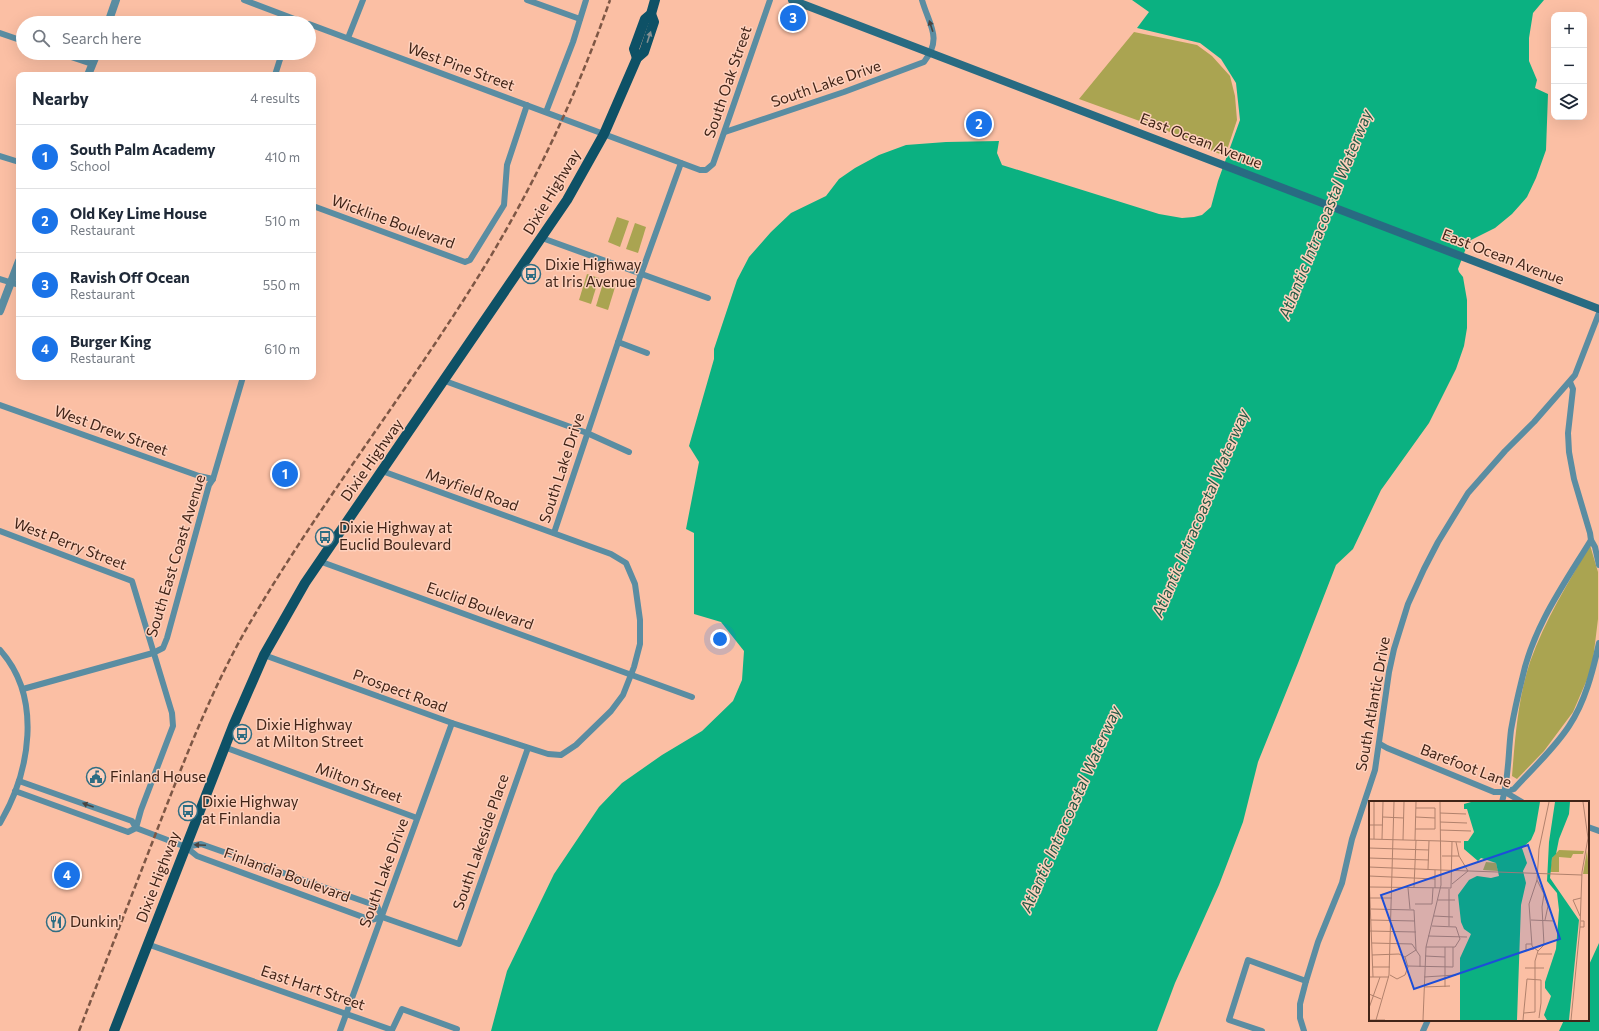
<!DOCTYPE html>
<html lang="en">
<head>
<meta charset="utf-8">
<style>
  :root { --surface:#fff; --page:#f6f6f7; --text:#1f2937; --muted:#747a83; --line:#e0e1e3; --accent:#1a73e8 }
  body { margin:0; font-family:Commissioner,sans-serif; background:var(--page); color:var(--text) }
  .controls { position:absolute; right:12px; top:12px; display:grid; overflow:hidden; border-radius:8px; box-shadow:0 4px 16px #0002 }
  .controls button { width:36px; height:36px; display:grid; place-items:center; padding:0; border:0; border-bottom:1px solid var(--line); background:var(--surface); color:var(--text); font:20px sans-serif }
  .you { position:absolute; left:720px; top:639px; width:14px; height:14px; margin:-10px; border:3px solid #fff; border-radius:50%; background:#1a73e8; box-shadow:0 0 0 6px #1a73e833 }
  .badge { display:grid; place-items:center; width:26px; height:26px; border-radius:50%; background:var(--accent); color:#fff; font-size:13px; font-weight:700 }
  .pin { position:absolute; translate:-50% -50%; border:2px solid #fff; box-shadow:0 1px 4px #0006 }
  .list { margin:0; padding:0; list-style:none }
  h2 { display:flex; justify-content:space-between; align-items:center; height:52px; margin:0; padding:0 16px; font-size:17px }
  h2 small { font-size:13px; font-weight:400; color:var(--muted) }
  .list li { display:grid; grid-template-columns:26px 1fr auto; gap:12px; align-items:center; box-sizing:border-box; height:64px; padding:0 16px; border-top:1px solid var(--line) }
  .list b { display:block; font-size:15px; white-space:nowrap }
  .list p { margin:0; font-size:13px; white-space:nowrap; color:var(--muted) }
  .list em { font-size:13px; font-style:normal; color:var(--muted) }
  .icon { flex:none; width:22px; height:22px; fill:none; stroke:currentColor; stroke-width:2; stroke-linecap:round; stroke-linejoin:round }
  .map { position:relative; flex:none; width:1599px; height:1031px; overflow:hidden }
  .search { position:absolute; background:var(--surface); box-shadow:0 4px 16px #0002; left:16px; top:16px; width:300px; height:44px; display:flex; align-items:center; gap:10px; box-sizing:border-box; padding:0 14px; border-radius:22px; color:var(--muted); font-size:15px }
  .panel { position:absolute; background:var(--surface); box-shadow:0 4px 16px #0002; left:16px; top:72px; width:300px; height:308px; border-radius:8px }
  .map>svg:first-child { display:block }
  .green { fill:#aaa451 }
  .water { fill:#0bb181 }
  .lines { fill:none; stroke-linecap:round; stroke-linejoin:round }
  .minor { stroke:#5a8da2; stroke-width:6 }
  .tertiary { stroke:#5a8da2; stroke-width:8 }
  .secondary { stroke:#286b82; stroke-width:8 }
  .primary { stroke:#0e5166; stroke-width:10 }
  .rail { stroke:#7e5745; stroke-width:2.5; stroke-dasharray:6 3; stroke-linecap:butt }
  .oneway { fill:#484441 }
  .oneway2 { fill:#869091 }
  .labels { text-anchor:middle; stroke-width:3; stroke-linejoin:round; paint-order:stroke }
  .street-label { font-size:15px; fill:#412417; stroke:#fed0bc }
  .poi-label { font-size:15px; fill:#412417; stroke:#fed0bc; text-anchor:start }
  .water-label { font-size:16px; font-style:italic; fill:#245a45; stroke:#fed0bc }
  .inset-road { fill:none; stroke:#b1816c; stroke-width:1 }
  .view { fill:#1d4ed8; fill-opacity:0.15; stroke:#1d4ed8; stroke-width:2 }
  .inset-edge { fill:none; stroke:#412417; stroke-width:2 }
</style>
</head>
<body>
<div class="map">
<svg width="1599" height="1031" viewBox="0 0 1599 1031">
  <rect width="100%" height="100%" fill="#fbbfa4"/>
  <g class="green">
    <polygon points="1134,32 1197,45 1212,56 1230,76 1235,96 1237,120 1225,156 1210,150 1203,144 1079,99"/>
    <polygon points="617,217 629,221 620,247 608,242"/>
    <polygon points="635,223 646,227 638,253 626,249"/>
    <polygon points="587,274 599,278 591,304 579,300"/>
    <polygon points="604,280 616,284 608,310 596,306"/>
    <path d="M1590 545 1598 572V619L1592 668 1573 712 1544 751 1517 779 1512 776C1515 739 1518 698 1530 662 1545 620 1568 583 1590 545Z"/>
  </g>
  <g class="water">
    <polygon points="1132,0 1544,0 1533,13 1529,38 1529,61 1537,80 1535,88 1548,94 1546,150 1536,178 1527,197 1512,214 1495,228 1471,240 1468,243 1458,269 1459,272 1463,277 1467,300 1467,328 1464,346 1456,369 1429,423 1381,490 1353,549 1336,565 1298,663 1258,762 1243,822 1219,885 1175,983 1157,1031 491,1031 507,971 554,874 599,807 622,783 662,755 702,731 733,701 742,680 744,651 721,622 694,614 694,533 686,529 699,462 689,446 714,359 714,349 737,280 749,257 771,232 791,213 826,196 839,179 855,168 879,155 906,145 946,142 999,141 997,153 1002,165 1159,214 1182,218 1194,217 1202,215 1211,207 1218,181 1240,120 1236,83 1221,59 1200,43 1137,28 1149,12"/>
    <polygon points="1599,943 1599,1031 1559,1031 1564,1020 1588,1020 1588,967"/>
  </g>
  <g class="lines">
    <g class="minor">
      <polyline points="244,0 305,23"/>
      <polyline points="527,0 580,19"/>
      <polyline points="309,24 700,170 706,170 713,164 770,0"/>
      <polyline points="0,33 23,41"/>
      <polyline points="348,38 363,0"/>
      <polyline points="59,53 92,64"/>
      <polyline points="275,75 282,53"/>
      <polyline points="546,112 573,42 586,0"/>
      <path d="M725 132 844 92 924 62C943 38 929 25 922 0"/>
      <polyline points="0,156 19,162"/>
      <polyline points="313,206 465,262 470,260 504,205 507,165 527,105"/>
      <polyline points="542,238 708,298"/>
      <polyline points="0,279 19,285"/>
      <polyline points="618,342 647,353"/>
      <polyline points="445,381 587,433 629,452"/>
      <polyline points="0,405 199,476 213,479"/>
      <polyline points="0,531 132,581 172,713 173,726 141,810 136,828"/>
      <polyline points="554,533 641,274 681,163"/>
      <polyline points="1591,540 1595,547 1599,565"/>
      <polyline points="319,561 692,697"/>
      <path d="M0 650C43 698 30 772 0 823"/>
      <polyline points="264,655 452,723 548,754 561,755 576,745 611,711 623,695 634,667 640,644 640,620 635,584 626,563 611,554 382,471"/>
      <polyline points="23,689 153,653 163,648 167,638 209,485 213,479 243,377"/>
      <polyline points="1380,744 1387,748 1494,792 1505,792 1522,802"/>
      <polyline points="224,747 417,818"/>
      <polyline points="19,781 132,821 136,828 186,847 197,856 205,859 371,920 382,917 459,944 528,748"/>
      <polyline points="15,791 128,832 136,828"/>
      <path d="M1505 792 1514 789C1532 769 1554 749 1569 726 1585 702 1593 671 1599 643"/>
      <path d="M1502 802C1509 778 1508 754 1511 730 1514 713 1518 695 1522 679 1533 627 1564 584 1591 540L1590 533 1574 479 1569 452 1568 433 1573 389 1570 382"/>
      <polyline points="1588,827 1599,831"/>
      <polyline points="186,847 201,844 377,906 382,917"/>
      <polyline points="147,944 392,1030 402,1009 457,1029"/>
      <polyline points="340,1031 452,723"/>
      <polyline points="1262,1031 1229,1020 1248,960 1306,981"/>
      <polyline points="1304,1031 1300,1018 1300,1004 1306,981 1318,942 1342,883 1352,839 1375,770 1389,672 1394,649 1408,604 1424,569 1438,542 1468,493 1505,451 1534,422 1575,375 1599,313"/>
      <polyline points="1423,1031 1428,1020"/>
    </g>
    <g class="tertiary">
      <polyline points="108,23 116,0"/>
      <polyline points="88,75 97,53"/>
      <polyline points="0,311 19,261"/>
    </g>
    <polyline class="secondary" points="792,0 1599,309"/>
    <g class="primary">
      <polyline points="637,58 634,49 645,19 651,14 655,0"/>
      <polyline points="114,1031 233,726 264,655 305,583 567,200 604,134 637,58 644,52 654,22 651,14"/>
    </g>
    <path class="rail" d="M79 1031C108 956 137 882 166 807 190 746 215 683 248 626 320 503 408 391 483 269 535 184 577 94 610 0"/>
  </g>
  <defs><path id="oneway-solid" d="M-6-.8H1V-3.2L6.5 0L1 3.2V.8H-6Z"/></defs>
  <g class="oneway">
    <use href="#oneway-solid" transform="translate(931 26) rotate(-108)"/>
    <use href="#oneway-solid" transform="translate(88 805) rotate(-160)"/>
    <use href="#oneway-solid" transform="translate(200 845) rotate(-177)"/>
  </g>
  <use class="oneway2" href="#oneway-solid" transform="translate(649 37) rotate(-72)"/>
  <defs>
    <g id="bus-ring" transform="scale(1)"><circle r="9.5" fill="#fed0bc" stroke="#2f6d83" stroke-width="1.5"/><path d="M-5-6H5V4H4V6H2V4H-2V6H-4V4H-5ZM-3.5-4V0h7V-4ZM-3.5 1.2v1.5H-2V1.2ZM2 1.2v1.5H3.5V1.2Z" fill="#2f6d83"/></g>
    <g id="civic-ring" transform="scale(1)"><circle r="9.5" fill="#fed0bc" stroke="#2f6d83" stroke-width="1.5"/><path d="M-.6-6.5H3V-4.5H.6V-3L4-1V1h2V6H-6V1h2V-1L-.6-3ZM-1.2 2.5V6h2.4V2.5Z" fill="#2f6d83"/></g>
    <g id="restaurant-ring" transform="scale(1)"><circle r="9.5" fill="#fed0bc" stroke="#2f6d83" stroke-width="1.5"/><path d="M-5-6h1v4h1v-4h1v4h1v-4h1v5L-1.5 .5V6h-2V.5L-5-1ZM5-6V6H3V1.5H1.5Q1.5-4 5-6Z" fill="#2f6d83"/></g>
  </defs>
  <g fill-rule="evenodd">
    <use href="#bus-ring" x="531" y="274"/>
    <use href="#bus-ring" x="325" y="537"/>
    <use href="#bus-ring" x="242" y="734"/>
    <use href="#civic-ring" x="96" y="777"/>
    <use href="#bus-ring" x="188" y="811"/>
    <use href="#restaurant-ring" x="56" y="922"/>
  </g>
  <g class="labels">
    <g class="street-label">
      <text transform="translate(461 67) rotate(20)" y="5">West Pine Street</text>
      <text transform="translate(728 82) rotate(-71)" y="5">South Oak Street</text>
      <text transform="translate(826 84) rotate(-19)" y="5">South Lake Drive</text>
      <text transform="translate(1201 141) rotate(21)" y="5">East Ocean Avenue</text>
      <text transform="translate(552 192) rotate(-59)" y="5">Dixie Highway</text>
      <text transform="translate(393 222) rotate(20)" y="5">Wickline Boulevard</text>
      <text transform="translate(1503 257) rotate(21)" y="5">East Ocean Avenue</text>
      <text transform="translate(111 431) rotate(20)" y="5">West Drew Street</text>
      <text transform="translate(372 460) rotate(-55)" y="5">Dixie Highway</text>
      <text transform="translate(562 468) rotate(-72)" y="5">South Lake Drive</text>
      <text transform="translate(472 490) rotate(20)" y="5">Mayfield Road</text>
      <text transform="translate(70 544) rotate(21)" y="5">West Perry Street</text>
      <text transform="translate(176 556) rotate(-73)" y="5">South East Coast Avenue</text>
      <text transform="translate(480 606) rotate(20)" y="5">Euclid Boulevard</text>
      <text transform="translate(400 691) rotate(20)" y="5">Prospect Road</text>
      <text transform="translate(1373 704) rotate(-80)" y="5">South Atlantic Drive</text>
      <text transform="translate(1466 766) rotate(21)" y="5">Barefoot Lane</text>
      <text transform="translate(359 783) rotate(20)" y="5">Milton Street</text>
      <text transform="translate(481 842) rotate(-71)" y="5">South Lakeside Place</text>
      <text transform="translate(384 873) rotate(-70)" y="5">South Lake Drive</text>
      <text transform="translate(287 875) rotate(20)" y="5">Finlandia Boulevard</text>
      <text transform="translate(158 877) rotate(-69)" y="5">Dixie Highway</text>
      <text transform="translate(313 988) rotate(19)" y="5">East Hart Street</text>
    </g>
    <g class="poi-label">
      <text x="545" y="270">Dixie Highway<tspan x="545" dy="17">at Iris Avenue</tspan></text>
      <text x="339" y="533">Dixie Highway at<tspan x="339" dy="17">Euclid Boulevard</tspan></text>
      <text x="256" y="730">Dixie Highway<tspan x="256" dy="17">at Milton Street</tspan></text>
      <text x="110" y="782">Finland House</text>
      <text x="202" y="807">Dixie Highway<tspan x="202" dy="17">at Finlandia</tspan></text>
      <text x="70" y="927">Dunkin'</text>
    </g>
    <g class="water-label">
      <text transform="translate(1325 214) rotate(-68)" y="6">Atlantic Intracoastal Waterway</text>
      <text transform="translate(1200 513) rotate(-67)" y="6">Atlantic Intracoastal Waterway</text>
      <text transform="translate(1070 809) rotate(-66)" y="6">Atlantic Intracoastal Waterway</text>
    </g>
  </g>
  <g transform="translate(1369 801)">
    <rect width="220" height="220" fill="#fbbfa4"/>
    <path d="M190 49 215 50 214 53H204L202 57 190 56V71H181L183 57ZM218 49 220 73H214ZM117 61 127 62 129 70 114 69Z" fill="#aaa451"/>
    <path d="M102 1H171L166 30 162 39 153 47 158 62 154 70 157 82 152 104 148 219H91V157L102 133 95 128 92 121 89 94 100 79 108 75 122 77 130 75 127 62 112 57 109 60 95 48V40H99L105 31 98 8H95V3ZM186 1H201L200 13 190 38 187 53 183 57 181 77 210 119 200 219H178L175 214 182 195 176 187V181L187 148 190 109 188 92 178 80 180 41Z" fill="#0bb181"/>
    <path class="inset-road" d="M5 1V38M71 12 97 13M14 16 35 17M47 16 66 17M71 21 98 22M0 24H14M46 28H66V7H47M71 29 102 30M0 38 72 40M13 38 14 1M34 39 35 1M46 39 47 1M72 40 92 41M0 47 60 49M73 55H90M0 57 60 59M0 66 72 69M59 68 60 40M72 69 213 74M168 79 175 93 173 106 175 144 169 150M83 83 99 70 90 55 87 41M1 86 82 87 83 41M45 86 47 39M39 87 41 108M66 87V69M175 93 179 105 176 119M1 97H23M69 99H86M46 103H63L64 87M2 108 45 109 47 149M65 115 84 116M211 115 204 99 212 97M2 119 46 120M162 119 185 120M80 125V88M211 126H215V120H212M0 130 47 131M59 135 98 136M3 142 43 143 51 155V166M163 143H157V149L165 148M57 146H86L91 138 87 126 63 125M169 150 163 145 160 103 168 79 170 48 180 1M169 153H183M3 154 30 153 36 156 39 166 36 174 28 178 21 174M56 155 76 156M36 156 47 149M39 165 84 166V146M4 166H21M156 167H175M0 176H20M4 176 0 75 66 78M55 176 87 174M55 186 81 185M76 186V146M0 193 12 198M0 207 11 176M155 212 166 211V160L169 150M0 219H16M7 219 20 174 25 1M54 219 57 146 72 84 71 1M154 219 158 178 172 179V202L170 217M202 219 211 126 213 71 219 37 214 1"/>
    <path class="view" d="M159 44 191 138 45 188 12 94Z"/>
    <rect width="220" height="220" class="inset-edge"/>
  </g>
</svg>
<div class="controls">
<button>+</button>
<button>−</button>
<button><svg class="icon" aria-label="layers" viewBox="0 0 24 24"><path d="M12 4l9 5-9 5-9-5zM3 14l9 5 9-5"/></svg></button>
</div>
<div class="you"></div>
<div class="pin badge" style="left:285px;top:474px">1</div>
<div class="pin badge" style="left:979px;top:124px">2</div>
<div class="pin badge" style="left:793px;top:18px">3</div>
<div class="pin badge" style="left:67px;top:875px">4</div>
<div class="search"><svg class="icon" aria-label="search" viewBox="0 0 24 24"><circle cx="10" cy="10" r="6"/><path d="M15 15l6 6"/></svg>Search here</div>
<section class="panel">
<h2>Nearby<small>4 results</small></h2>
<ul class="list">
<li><span class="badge">1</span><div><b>South Palm Academy</b><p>School</p></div><em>410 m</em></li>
<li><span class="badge">2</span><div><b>Old Key Lime House</b><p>Restaurant</p></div><em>510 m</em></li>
<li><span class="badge">3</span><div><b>Ravish Off Ocean</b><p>Restaurant</p></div><em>550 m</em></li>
<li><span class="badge">4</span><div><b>Burger King</b><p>Restaurant</p></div><em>610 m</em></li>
</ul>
</section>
</div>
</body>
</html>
